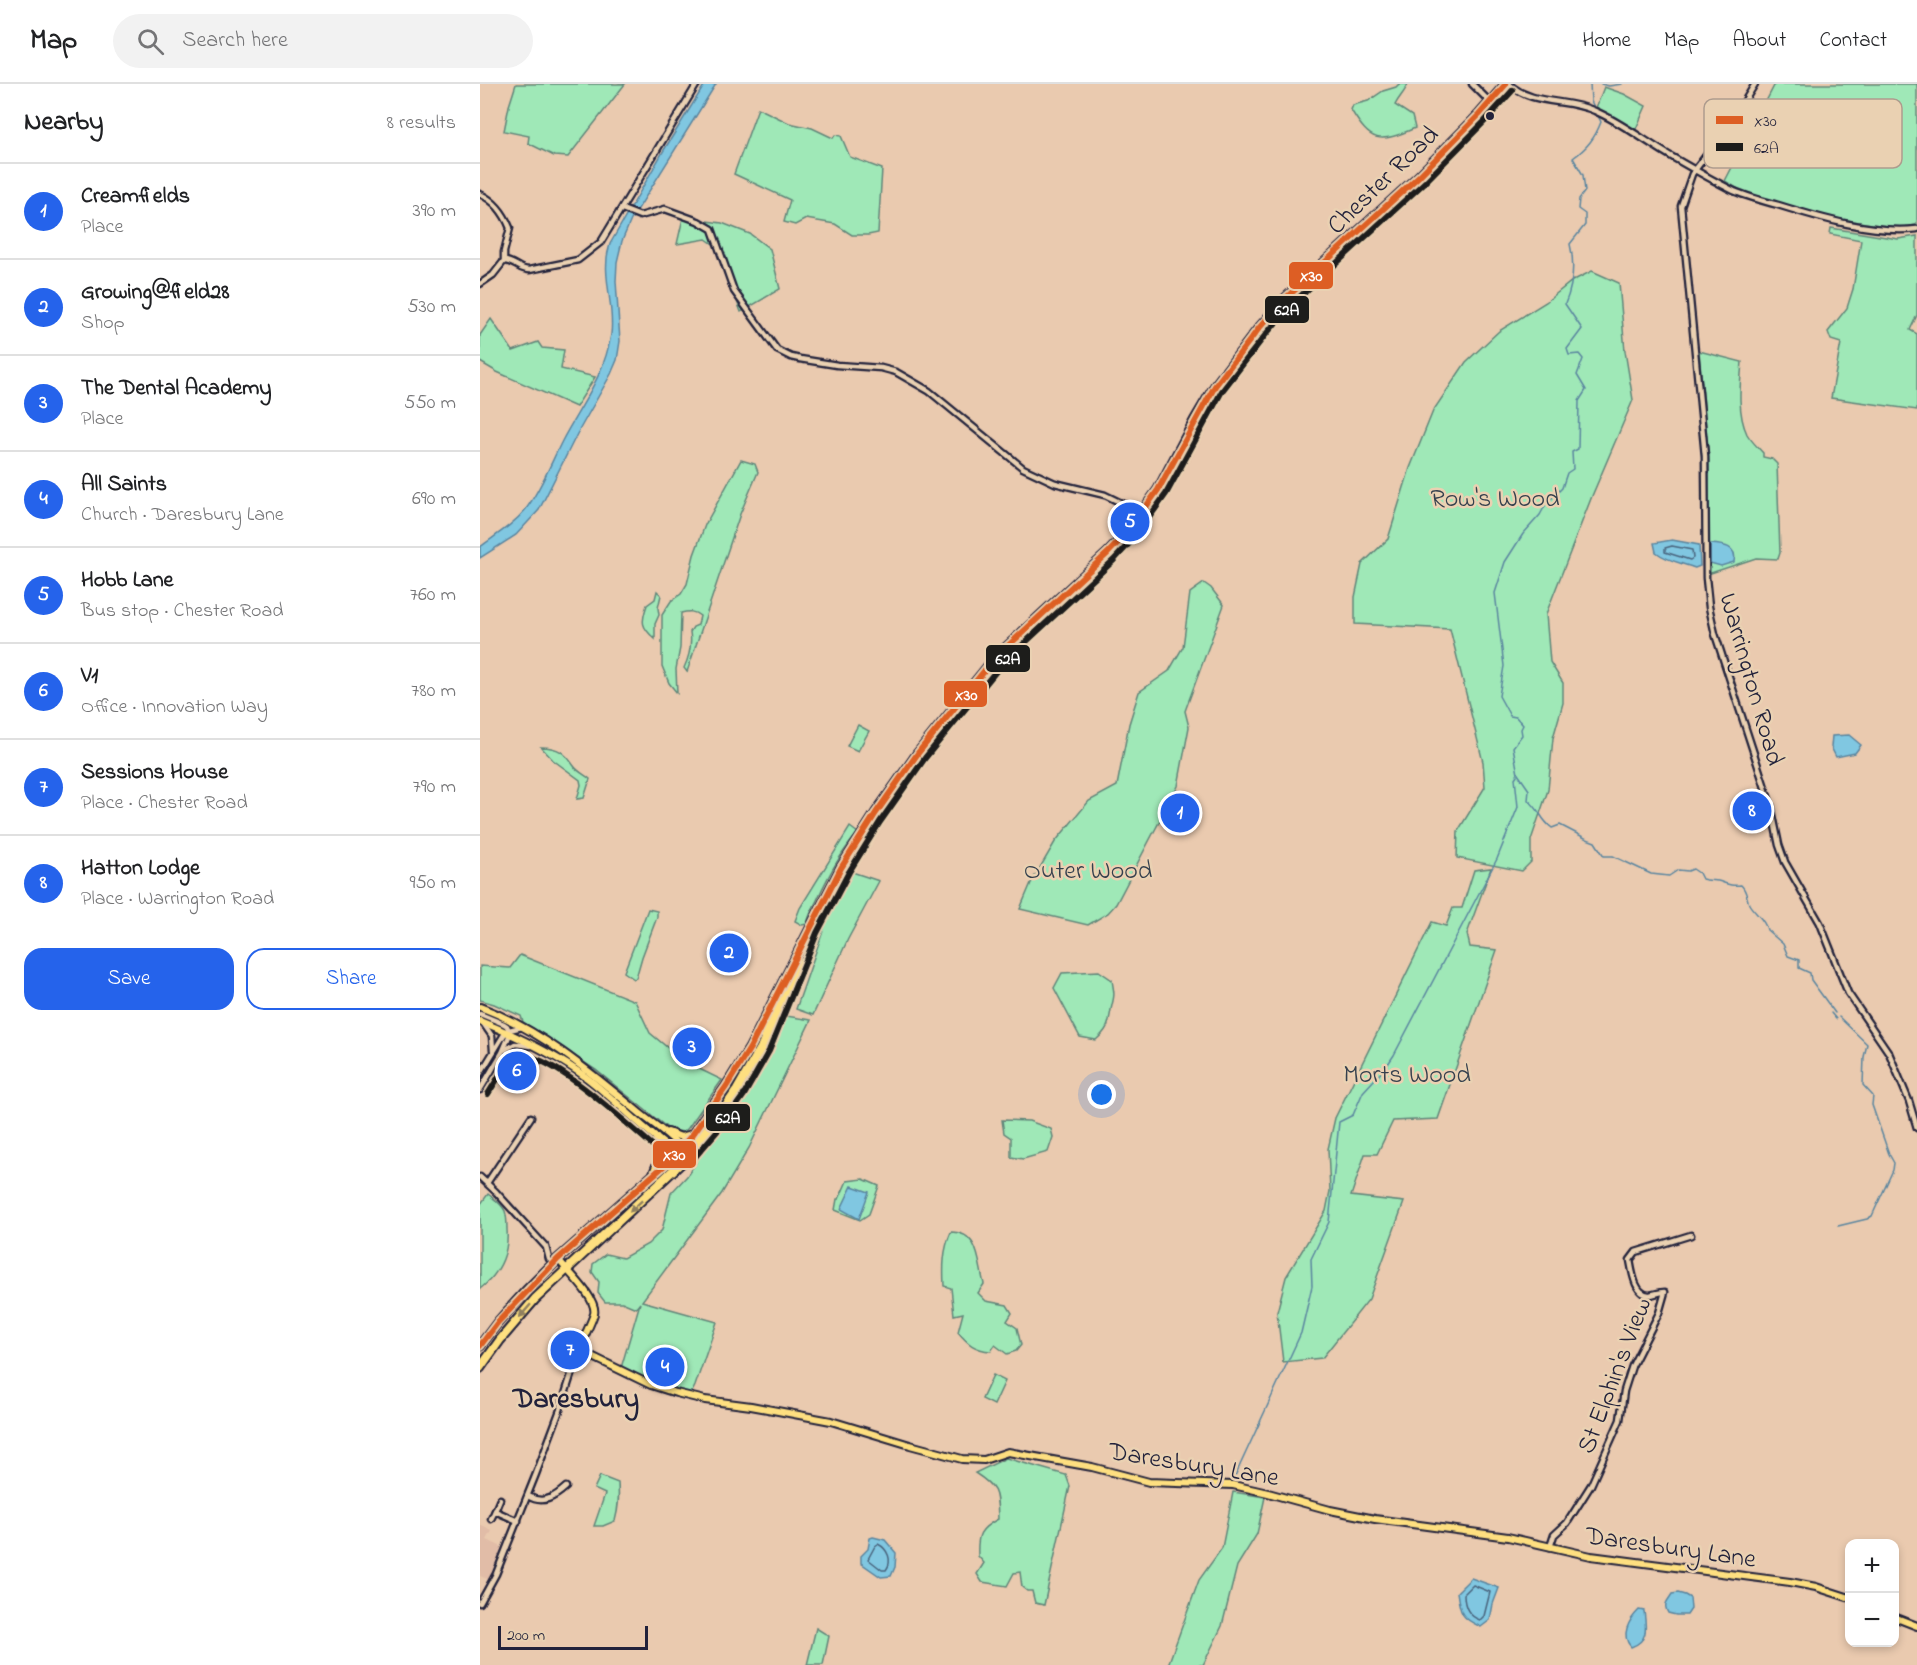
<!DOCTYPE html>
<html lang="en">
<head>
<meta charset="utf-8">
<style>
  :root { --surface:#fff; --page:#f2f2f2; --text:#202124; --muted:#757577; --line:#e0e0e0; --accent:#2563eb }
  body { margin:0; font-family:"Indie Flower",sans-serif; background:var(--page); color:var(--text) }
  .controls { position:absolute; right:18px; bottom:18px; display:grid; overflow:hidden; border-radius:12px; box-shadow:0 3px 9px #0003 }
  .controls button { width:54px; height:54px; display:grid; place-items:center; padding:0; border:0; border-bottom:2px solid var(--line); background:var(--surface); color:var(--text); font:30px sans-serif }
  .scale { position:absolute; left:18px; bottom:15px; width:150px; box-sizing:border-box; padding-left:6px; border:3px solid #22223b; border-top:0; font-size:16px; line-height:21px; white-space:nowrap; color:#22223b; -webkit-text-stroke:4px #ead1b2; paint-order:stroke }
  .you { position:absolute; left:622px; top:1011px; width:21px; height:21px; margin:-15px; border:4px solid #fff; border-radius:50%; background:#1a73e8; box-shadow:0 0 0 9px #1a73e833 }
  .badge { display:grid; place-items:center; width:39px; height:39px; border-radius:50%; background:var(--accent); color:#fff; font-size:20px; font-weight:700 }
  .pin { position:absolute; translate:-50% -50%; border:3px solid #fff; box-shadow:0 2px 6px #0006 }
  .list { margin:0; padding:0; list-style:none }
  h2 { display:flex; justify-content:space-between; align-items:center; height:78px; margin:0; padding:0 24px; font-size:26px }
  h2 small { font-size:20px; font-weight:400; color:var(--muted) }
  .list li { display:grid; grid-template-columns:39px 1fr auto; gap:18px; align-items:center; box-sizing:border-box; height:96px; padding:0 24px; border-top:2px solid var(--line) }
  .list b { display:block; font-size:22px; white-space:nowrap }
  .list p { margin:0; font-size:20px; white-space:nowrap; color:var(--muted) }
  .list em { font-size:20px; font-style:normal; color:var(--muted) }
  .actions { display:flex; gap:12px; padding:18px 24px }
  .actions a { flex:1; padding:14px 0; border:2px solid var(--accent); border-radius:18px; text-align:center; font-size:21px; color:var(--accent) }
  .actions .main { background:var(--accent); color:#fff }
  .icon { flex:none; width:33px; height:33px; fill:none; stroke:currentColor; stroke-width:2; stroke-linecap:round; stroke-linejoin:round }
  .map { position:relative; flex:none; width:1437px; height:1581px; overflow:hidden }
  header { display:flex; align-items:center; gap:36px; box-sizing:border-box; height:84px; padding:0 30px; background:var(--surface); border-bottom:2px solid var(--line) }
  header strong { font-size:28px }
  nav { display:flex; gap:33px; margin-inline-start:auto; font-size:21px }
  .search { width:420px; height:54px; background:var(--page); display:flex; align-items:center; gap:15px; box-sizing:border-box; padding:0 21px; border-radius:33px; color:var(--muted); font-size:22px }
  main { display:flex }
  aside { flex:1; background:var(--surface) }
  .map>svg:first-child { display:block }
  .built { fill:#e1bca7 }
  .green { fill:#9fe8b7; stroke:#608579; stroke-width:1.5 }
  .water { fill:#80c7e1; stroke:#5a859f; stroke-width:1.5 }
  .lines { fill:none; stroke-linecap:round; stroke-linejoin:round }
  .shore { stroke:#48647d; stroke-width:1.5 }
  .stream { stroke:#5a859f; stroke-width:1.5 }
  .minor-casing { stroke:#22223b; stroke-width:9 }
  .major-casing { stroke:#22223b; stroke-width:10 }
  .highway-casing { stroke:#22223b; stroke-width:12 }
  .minor { stroke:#ead1b2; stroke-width:4.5 }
  .major { stroke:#fedf80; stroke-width:6 }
  .highway { stroke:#fedf80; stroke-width:8 }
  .bus-1-casing { stroke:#ead1b2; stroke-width:10 }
  .bus-2-casing { stroke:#ead1b2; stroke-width:10 }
  .bus-1 { stroke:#dd5e24; stroke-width:6 }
  .bus-2 { stroke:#1d1d1b; stroke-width:6 }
  .oneway { fill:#90805e }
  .bus-dot { fill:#22223b; stroke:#ead1b2; stroke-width:2 }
  .labels { text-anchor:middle; stroke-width:5; stroke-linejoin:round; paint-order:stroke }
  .street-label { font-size:26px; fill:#22223b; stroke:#ead1b2 }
  .park-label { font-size:26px; fill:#35404e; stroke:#ead1b2 }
  .quarter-label { font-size:28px; font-weight:bold; fill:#22223b; stroke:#ead1b2 }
  .key { fill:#ead1b2; stroke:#ae9c8e; stroke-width:1.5 }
  .key-label { font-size:16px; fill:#22223b }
  .line-badge { stroke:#ead1b2; stroke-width:2 }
  .badge-label { font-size:16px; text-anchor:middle; font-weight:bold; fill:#fff }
</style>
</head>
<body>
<header>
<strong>Map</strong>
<div class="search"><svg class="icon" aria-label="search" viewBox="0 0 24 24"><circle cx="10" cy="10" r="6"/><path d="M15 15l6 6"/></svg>Search here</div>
<nav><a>Home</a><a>Map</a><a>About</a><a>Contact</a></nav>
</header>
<main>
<aside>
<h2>Nearby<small>8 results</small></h2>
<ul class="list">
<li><span class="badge">1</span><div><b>Creamfields</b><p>Place</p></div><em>390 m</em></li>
<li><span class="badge">2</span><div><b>Growing@field28</b><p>Shop</p></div><em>530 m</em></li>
<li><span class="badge">3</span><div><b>The Dental Academy</b><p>Place</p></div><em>550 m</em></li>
<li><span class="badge">4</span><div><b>All Saints</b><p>Church · Daresbury Lane</p></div><em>690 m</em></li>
<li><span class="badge">5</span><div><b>Hobb Lane</b><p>Bus stop · Chester Road</p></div><em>760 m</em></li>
<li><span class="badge">6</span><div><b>V1</b><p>Office · Innovation Way</p></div><em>780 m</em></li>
<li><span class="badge">7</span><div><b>Sessions House</b><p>Place · Chester Road</p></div><em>790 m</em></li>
<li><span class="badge">8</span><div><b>Hatton Lodge</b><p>Place · Warrington Road</p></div><em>950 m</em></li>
</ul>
<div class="actions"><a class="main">Save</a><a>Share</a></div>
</aside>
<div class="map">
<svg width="1437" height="1581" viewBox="0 0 1437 1581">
  <rect width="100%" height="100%" fill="#eacaaf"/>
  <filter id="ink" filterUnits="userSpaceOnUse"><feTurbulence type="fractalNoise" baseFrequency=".0167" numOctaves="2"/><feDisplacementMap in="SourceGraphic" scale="12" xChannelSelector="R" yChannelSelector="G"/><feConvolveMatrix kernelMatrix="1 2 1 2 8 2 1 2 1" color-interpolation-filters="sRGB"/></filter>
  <g filter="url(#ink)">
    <polygon class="built" points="0,1441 12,1447 7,1456 24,1464 10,1496 0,1492"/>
    <g class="green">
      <polygon points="36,0 145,0 88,73 74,72 48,59 49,52 24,47 29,22"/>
      <path d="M919 0H928C925 8 919 13 915 21L932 32 935 44C899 60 891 59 871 26L873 21 888 17 903 7 916 3Z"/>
      <polygon points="1295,0 1437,0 1437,141 1417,144 1354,134 1265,109 1245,97"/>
      <polygon points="1124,3 1144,10 1166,22 1155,47 1116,24"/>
      <polygon points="278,24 309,39 332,44 353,54 355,51 361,52 370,73 402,85 398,149 388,151 372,151 355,140 326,135 315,141 304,138 310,116 254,90"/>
      <polygon points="203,134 242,139 270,150 290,165 300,205 261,228 236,162 226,155 197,160"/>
      <polygon points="1351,144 1418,155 1437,152 1437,231 1430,246 1437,250 1437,326 1351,314 1361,259 1351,256 1348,248 1367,224 1373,205 1381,156 1350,150"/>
      <polygon points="1112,187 1139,199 1145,267 1153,316 1112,412 1066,530 1070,578 1083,599 1083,619 1073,654 1068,706 1051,756 1051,778 1042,787 977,774 978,747 1005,703 1003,678 970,545 875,540 875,513 882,480 908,455 930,384 953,327 986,278 1019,247 1066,218 1092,197"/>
      <polygon points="11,235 33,267 58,258 62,264 84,266 81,285 115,293 96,323 17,288 0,278 0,251"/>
      <path d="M1219 267 1262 278C1260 301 1257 329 1267 350 1271 357 1278 363 1283 369V373L1292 375 1297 380 1300 469 1298 475 1276 474 1228 490 1229 376Z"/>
      <path d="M261 376 275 380 278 388 260 430 207 588 204 584C209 573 212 560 210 548L213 543 218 541 220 532C214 527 209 527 201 529L200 564 196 585 197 609 189 599 182 582V531L191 517 201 510 207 500 214 471 225 441Z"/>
      <polygon points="724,499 731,504 744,521 705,627 709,643 698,702 636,820 628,829 608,841 540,825 551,799 575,758 609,717 637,702 649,640 659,608 689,587 703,563 710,509"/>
      <path d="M177 507 181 511 178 524 179 531 175 540V555C161 543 161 538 167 521L175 515Z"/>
      <polygon points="378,641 389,647 378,667 367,662"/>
      <path d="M61 663C79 663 85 669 94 682 97 687 105 691 110 695L104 714 97 715 101 701 100 696 73 676Z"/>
      <path d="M370 743 378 749C361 768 349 790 338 814 334 823 329 830 327 840L322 841 315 837 320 824Z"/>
      <polygon points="1011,784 987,850 990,863 1017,866 958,1035 913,1037 897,1070 885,1070 871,1112 924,1118 889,1215 842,1274 803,1278 797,1228 806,1193 846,1127 850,1107 848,1065 855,1034 952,838 966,842 973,824 982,824 994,786"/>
      <polygon points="372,788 399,797 368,855 333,931 316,925 350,827"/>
      <polygon points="168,825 177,827 177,833 162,873 156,894 154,895 144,888"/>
      <polygon points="40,871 155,917 170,949 205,978 242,996 208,1044 204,1048 190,1046 116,986 43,938 41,932 14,920 0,916 0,882 30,884"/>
      <path d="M619 887 632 896C634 909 635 909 632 921 628 938 631 943 616 956L600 953 574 904 582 889Z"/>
      <polygon points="300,931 331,936 269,1064 242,1109 162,1217 237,1238 215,1302 210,1312 167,1296 141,1284 160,1219 156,1224 142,1218 125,1218 118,1209 119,1198 112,1188 113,1180 126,1170 143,1174 168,1160 182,1146 191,1109 207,1092 272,990"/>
      <polygon points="522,1036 549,1037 571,1045 573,1053 568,1068 543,1075 531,1073 531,1054 524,1049"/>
      <polygon points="383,1095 399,1102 389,1130 380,1136 355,1126 357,1115 359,1115 367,1097"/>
      <path d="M8 1110C14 1115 22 1120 25 1127 27 1133 27 1140 27 1146 29 1171 19 1190 0 1205V1121Z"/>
      <path d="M471 1148C500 1148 498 1179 504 1200L498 1209 506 1217 527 1221 532 1229 527 1237 537 1244 541 1261 536 1267 527 1270 515 1261 511 1267C495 1266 488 1260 478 1248L483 1229 474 1231 471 1204 464 1202C463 1183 463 1166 471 1148Z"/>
      <polygon points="513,1291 525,1297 514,1321 502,1315"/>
      <path d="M526 1374 586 1391 590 1402 564 1521 555 1519 552 1507H547L542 1503 540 1488 534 1489 527 1502 502 1498 497 1490 504 1479 498 1472C497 1451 499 1445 518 1435 517 1408 518 1404 495 1389Z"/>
      <path d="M120 1392 138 1399C139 1413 139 1423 135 1437L123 1442H114L125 1410 114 1405Z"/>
      <polygon points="753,1408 785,1413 777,1450 757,1482 742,1542 723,1581 688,1581 719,1496 742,1464"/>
      <polygon points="336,1544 349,1552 343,1581 327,1581"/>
    </g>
    <g class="water">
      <path d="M225 0H236L151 136 142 157 137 178 136 197 140 257 137 276 131 290 97 350 59 426 36 451 0 474V463C16 451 33 441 46 425 61 405 71 379 82 357 101 321 125 291 131 250 135 220 120 189 130 160L184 66Z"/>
      <path d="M1192 456 1219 461 1220 482 1215 484C1202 479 1187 477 1176 468L1174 459Z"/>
      <path d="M1230 460C1243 461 1258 462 1254 478L1241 482 1230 479Z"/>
      <polygon points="1369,651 1381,661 1375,669 1356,673 1351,663 1352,652"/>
      <polygon points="372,1102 389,1108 379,1135 361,1125"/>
      <polygon points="393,1453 405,1456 416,1469 415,1483 411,1492 401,1493 381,1479 381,1472 388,1465 390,1454"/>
      <path d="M991 1494 1019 1504 1013 1520 1010 1536 1001 1543C981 1534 980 1530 977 1508Z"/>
      <path d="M1198 1509 1205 1511 1210 1514 1211 1525 1207 1531H1196L1188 1529C1183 1520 1187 1518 1192 1510Z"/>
      <path d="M1159 1526 1164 1527C1166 1543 1169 1557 1151 1563 1140 1551 1149 1536 1159 1526Z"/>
    </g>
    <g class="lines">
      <g class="shore">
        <polygon points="1192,462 1212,466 1213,474 1210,476 1185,468 1185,464"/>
        <path d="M398 1460C408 1465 413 1477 406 1486H402L388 1475 395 1462Z"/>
        <path d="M993 1501 1010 1508 1004 1532 1000 1536C988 1532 984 1522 984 1510Z"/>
      </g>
      <g class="stream">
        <polyline points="1110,0 1111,17 1115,25"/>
        <polyline points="1121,0 1129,2 1142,0"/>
        <path d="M1117 30 1121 38C1115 54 1107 64 1093 74L1103 91 1105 107 1099 115 1098 125 1105 130V141L1090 160C1095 181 1093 201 1085 220L1102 245 1087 265 1089 271 1099 270 1103 275 1097 291 1106 306 1099 317 1098 365 1092 368 1093 385 1087 389 1082 404 1066 420 1060 431 1043 450 1025 478 1015 509 1024 582 1019 612 1030 632 1036 633 1043 641 1041 645 1042 651 1033 663 1038 690 1049 706 1048 716C1061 726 1059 734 1072 744L1080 741 1107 755 1115 758 1124 772H1133L1171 790 1189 792 1198 786 1208 787 1213 785 1219 789 1222 795C1228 797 1233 796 1238 797 1248 800 1249 802 1261 801 1267 807 1266 812 1269 820 1274 829 1285 835 1287 846L1303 860 1308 872 1319 876V884L1330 889 1331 896 1355 929"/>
        <polyline points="1351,929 1356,935"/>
        <polyline points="1358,1142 1387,1135 1392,1132 1413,1086 1414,1079 1409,1070 1392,1021 1393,1012 1383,1001 1384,973 1387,960 1359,933"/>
        <polyline points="755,1392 821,1249 832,1202 831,1175 849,1138 859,1038 873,1031 883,1008 906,983 914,971 1017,775 1038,723 1035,694 1037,691"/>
      </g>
      <g class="minor-casing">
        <g id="minor">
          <polyline points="992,0 1010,18"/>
          <path d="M1029 0C1053 22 1087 14 1115 27 1141 38 1169 60 1194 74 1213 85 1234 97 1254 107 1268 113 1283 117 1298 121 1340 134 1393 150 1437 145"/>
          <polyline points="1275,0 1253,36 1212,90 1201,122 1225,372 1226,494 1229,523 1235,550 1291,722 1299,761 1305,778 1340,839 1368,909 1409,969 1429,1017 1437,1044"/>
          <path d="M0 110C15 117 24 129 30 144L24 168V177"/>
          <polyline points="142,125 160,132 185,125 218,137 232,145 254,207 297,266 311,273 320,275 357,281 401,284 416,288 449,307 543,384 575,399 625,411 662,429"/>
          <path d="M24 177C34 177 39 186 49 186L98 176 121 158 217 0"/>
          <polyline points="0,200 13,191 24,177"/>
          <polyline points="0,930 24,940 27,942 30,950 22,969 0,1006"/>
          <polyline points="3,939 12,952 13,966"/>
          <polyline points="25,966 35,960 51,962"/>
          <polyline points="0,990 25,949 29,946 42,943"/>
          <polyline points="0,1093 16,1108 66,1163 69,1175"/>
          <polyline points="7,1099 51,1033"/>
          <path d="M48 1412C63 1421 75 1413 86 1403"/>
          <polyline points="20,1415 15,1427 38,1437"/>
          <polyline points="11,1435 15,1427"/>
          <path d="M1070 1463 1074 1451 1087 1439 1111 1401 1140 1336 1144 1307 1152 1282 1179 1229 1185 1208C1179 1208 1176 1210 1170 1211 1155 1212 1152 1187 1150 1176L1156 1168 1211 1151"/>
          <polyline points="0,1519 16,1490 56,1390 80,1326 99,1266"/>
        </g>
      </g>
      <g class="major-casing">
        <g id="major">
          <path d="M0 923C59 945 108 986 156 1026 171 1039 190 1050 202 1065"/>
          <path d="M0 937C37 952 75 970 107 994 137 1017 166 1048 196 1069H203L208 1067 232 1037"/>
          <polyline points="188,1048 201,1053 212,1050"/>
          <polyline points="173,1089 179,1074 176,1053"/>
          <path d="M78 1175C88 1188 118 1215 114 1230 110 1242 103 1254 99 1266L171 1301 196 1309 225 1316 271 1322 351 1337 430 1361 482 1375 504 1376 528 1368 612 1383 669 1398 753 1401 788 1409 850 1426 895 1435 1028 1453 1111 1472 1310 1498 1336 1503 1370 1514"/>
          <polyline points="1414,1533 1437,1542"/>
        </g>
      </g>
      <g class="highway-casing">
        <g id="highway">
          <polyline points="0,1262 18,1238 46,1207 78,1175 187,1079 213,1050 246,1003 270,964 361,784 396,729 438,669 514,575 628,469 648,448 678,406 715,336 735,302 780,243 806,214 939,92 999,31 1026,0"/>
          <polyline points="0,1284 20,1256 55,1215 217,1064 257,1006 281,964 317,877"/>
        </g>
      </g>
      <use href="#minor" class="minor"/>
      <use href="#major" class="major"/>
      <use href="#highway" class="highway"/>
      <g class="bus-1-casing">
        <polyline id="bus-1" points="0,1262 18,1238 78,1175 187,1079 213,1050 246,1003 270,964 361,784 396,729 438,669 514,575 628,469 648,448 678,406 735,302 780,243 806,214 939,92 999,31 1026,0"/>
      </g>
      <g class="bus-2-casing">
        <path id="bus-2" d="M8 1010 31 973C62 956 158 1051 185 1072L200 1078 214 1074 244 1039 264 1011 289 967 337 849 369 788 400 738 445 674 521 581 634 476 655 453 686 410 742 307 787 249 812 220 945 98 1005 37 1033 6"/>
      </g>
      <use href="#bus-1" class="bus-1"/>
      <use href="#bus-2" class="bus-2"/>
    </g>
    <defs><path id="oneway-solid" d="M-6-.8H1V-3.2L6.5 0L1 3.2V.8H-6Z" transform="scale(1.5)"/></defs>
    <g class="oneway">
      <use href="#oneway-solid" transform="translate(156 1122) rotate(137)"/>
      <use href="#oneway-solid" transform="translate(45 1227) rotate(131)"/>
    </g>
  </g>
  <circle class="bus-dot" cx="1010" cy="32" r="5"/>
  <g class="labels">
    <g class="street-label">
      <text transform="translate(902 95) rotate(-44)" y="9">Chester Road</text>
      <text transform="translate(1273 595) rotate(74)" y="9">Warrington Road</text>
      <text transform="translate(1133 1291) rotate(-69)" y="9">St Elphin's View</text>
      <text transform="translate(714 1379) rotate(9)" y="9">Daresbury Lane</text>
      <text transform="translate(1191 1462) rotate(8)" y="9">Daresbury Lane</text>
    </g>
    <g class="park-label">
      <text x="1015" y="422">Row's Wood</text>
      <text x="608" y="794">Outer Wood</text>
      <text x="927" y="998">Morts Wood</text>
    </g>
    <g class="quarter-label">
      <text x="96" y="1323">Daresbury</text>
    </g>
  </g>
  <rect x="1224" y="15" width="198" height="69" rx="9" class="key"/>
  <rect x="1236" y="32" width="27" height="8" fill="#dd5e24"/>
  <rect x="1236" y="59" width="27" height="8" fill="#1d1d1b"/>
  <g class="key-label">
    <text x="1274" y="42">X30</text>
    <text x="1274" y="69">62A</text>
  </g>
  <g class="line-badge">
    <rect x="808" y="177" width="46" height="29" rx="6" fill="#dd5e24"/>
    <rect x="784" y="211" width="46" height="29" rx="6" fill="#1d1d1b"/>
    <rect x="505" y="560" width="46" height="29" rx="6" fill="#1d1d1b"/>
    <rect x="463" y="596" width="45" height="28" rx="6" fill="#dd5e24"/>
    <rect x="225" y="1019" width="46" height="29" rx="6" fill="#1d1d1b"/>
    <rect x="172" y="1056" width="45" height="29" rx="6" fill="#dd5e24"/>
  </g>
  <g class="badge-label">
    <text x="831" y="197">X30</text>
    <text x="807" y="231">62A</text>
    <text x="528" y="580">62A</text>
    <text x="486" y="616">X30</text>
    <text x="248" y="1039">62A</text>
    <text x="194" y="1076">X30</text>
  </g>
</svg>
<div class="controls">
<button>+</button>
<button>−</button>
</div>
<div class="scale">200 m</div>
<div class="you"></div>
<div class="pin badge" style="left:700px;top:729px">1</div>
<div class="pin badge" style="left:249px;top:869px">2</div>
<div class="pin badge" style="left:212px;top:963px">3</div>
<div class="pin badge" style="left:185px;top:1283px">4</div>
<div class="pin badge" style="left:650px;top:438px">5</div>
<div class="pin badge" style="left:37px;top:987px">6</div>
<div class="pin badge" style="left:90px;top:1266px">7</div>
<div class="pin badge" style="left:1272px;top:727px">8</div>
</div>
</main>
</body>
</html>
